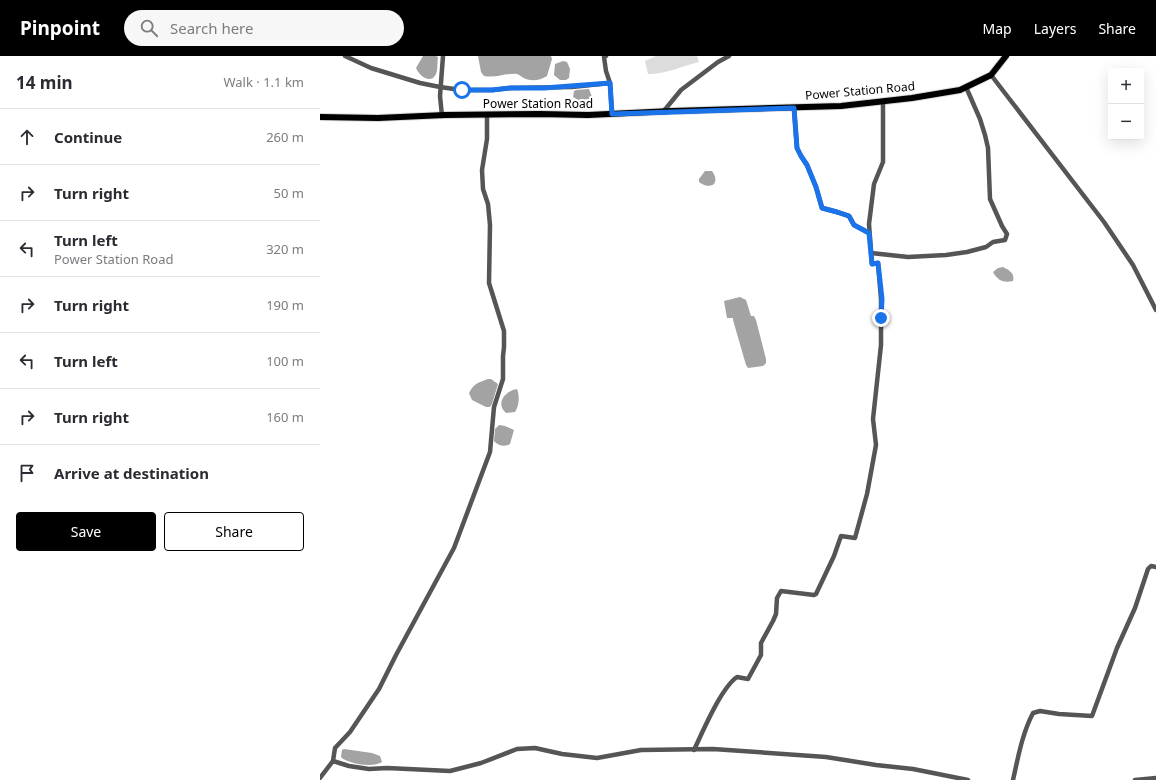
<!DOCTYPE html>
<html lang="en">
<head>
<meta charset="utf-8">
<style>
  :root { --surface:#fff; --page:#f7f7f7; --text:#2b2b33; --muted:#7c7c81; --line:#e1e1e2; --accent:#000 }
  body { margin:0; font-family:"Noto Sans",sans-serif; background:var(--page); color:var(--text) }
  .controls { position:absolute; right:12px; top:12px; display:grid; overflow:hidden; border-radius:4px; box-shadow:0 4px 16px #0002 }
  .controls button { width:36px; height:36px; display:grid; place-items:center; padding:0; border:0; border-bottom:1px solid var(--line); background:var(--surface); color:var(--text); font:20px sans-serif }
  .stop { position:absolute; width:12px; height:12px; margin:-9px; border:3px solid #1a73e8; border-radius:50%; background:#fff }
  .stop.end { background:#1a73e8; border-color:#fff; box-shadow:0 1px 4px #0008 }
  .list { margin:0; padding:0; list-style:none }
  h2 { display:flex; justify-content:space-between; align-items:center; height:52px; margin:0; padding:0 16px; font-size:17px }
  h2 small { font-size:13px; font-weight:400; color:var(--muted) }
  .list li { display:grid; grid-template-columns:26px 1fr auto; gap:12px; align-items:center; box-sizing:border-box; height:56px; padding:0 16px; border-top:1px solid var(--line) }
  .list b { display:block; font-size:15px; white-space:nowrap }
  .list p { margin:0; font-size:13px; white-space:nowrap; color:var(--muted) }
  .list em { font-size:13px; font-style:normal; color:var(--muted) }
  .actions { display:flex; gap:8px; padding:12px 16px }
  .actions a { flex:1; padding:9px 0; border:1px solid var(--accent); border-radius:4px; text-align:center; font-size:14px; color:var(--accent) }
  .actions .main { background:var(--accent); color:#fff }
  .icon { flex:none; width:22px; height:22px; fill:none; stroke:currentColor; stroke-width:2; stroke-linecap:round; stroke-linejoin:round }
  .map { position:relative; flex:none; width:836px; height:724px; overflow:hidden }
  header { display:flex; align-items:center; gap:24px; box-sizing:border-box; height:56px; padding:0 20px; background:var(--accent); color:#fff }
  header strong { font-size:19px }
  nav { display:flex; gap:22px; margin-inline-start:auto; font-size:14px }
  .search { width:280px; height:36px; background:var(--page); display:flex; align-items:center; gap:10px; box-sizing:border-box; padding:0 14px; border-radius:22px; color:var(--muted); font-size:15px }
  main { display:flex }
  aside { flex:1; background:var(--surface) }
  .map>svg:first-child { display:block }
  .green { fill:#dcdcdc }
  .water { fill:#a3a3a3 }
  .lines { fill:none; stroke-linecap:round; stroke-linejoin:round }
  .major-casing { stroke:#dbdbdb; stroke-width:8 }
  .minor { stroke:#555; stroke-width:4.5 }
  .major { stroke:#000; stroke-width:6 }
  .route { stroke:#1a73e8; stroke-width:5 }
  .labels { text-anchor:middle; stroke-width:4; stroke-linejoin:round; paint-order:stroke }
  .street-label { font-size:12px; fill:#000; stroke:#fff }
</style>
</head>
<body>
<header>
<strong>Pinpoint</strong>
<div class="search"><svg class="icon" aria-label="search" viewBox="0 0 24 24"><circle cx="10" cy="10" r="6"/><path d="M15 15l6 6"/></svg>Search here</div>
<nav><a>Map</a><a>Layers</a><a>Share</a></nav>
</header>
<main>
<aside>
<h2>14 min<small>Walk · 1.1 km</small></h2>
<ul class="list">
<li><svg class="icon" aria-label="ahead" viewBox="0 0 24 24"><path d="M12 20V5M6 11l6-6 6 6"/></svg><div><b>Continue</b></div><em>260 m</em></li>
<li><svg class="icon" aria-label="right" viewBox="0 0 24 24"><path d="M7 20v-9h11M14 6l5 5-5 5"/></svg><div><b>Turn right</b></div><em>50 m</em></li>
<li><svg class="icon" aria-label="left" viewBox="0 0 24 24"><path d="M17 20v-9H6M10 6l-5 5 5 5"/></svg><div><b>Turn left</b><p>Power Station Road</p></div><em>320 m</em></li>
<li><svg class="icon" aria-label="right" viewBox="0 0 24 24"><path d="M7 20v-9h11M14 6l5 5-5 5"/></svg><div><b>Turn right</b></div><em>190 m</em></li>
<li><svg class="icon" aria-label="left" viewBox="0 0 24 24"><path d="M17 20v-9H6M10 6l-5 5 5 5"/></svg><div><b>Turn left</b></div><em>100 m</em></li>
<li><svg class="icon" aria-label="right" viewBox="0 0 24 24"><path d="M7 20v-9h11M14 6l5 5-5 5"/></svg><div><b>Turn right</b></div><em>160 m</em></li>
<li><svg class="icon" aria-label="arrive" viewBox="0 0 24 24"><path d="M6 21V4h12l-3 4 3 4H6"/></svg><div><b>Arrive at destination</b></div></li>
</ul>
<div class="actions"><a class="main">Save</a><a>Share</a></div>
</aside>
<div class="map">
<svg width="836" height="724" viewBox="0 0 836 724">
  <rect width="100%" height="100%" fill="#fff"/>
  <path class="green" d="M336 0H377L379 6C362 10 347 18 328 18L325 5Z"/>
  <g class="water">
    <path d="M103 0H116L118 1C117 7 118 14 116 18 111 29 99 20 96 12Z"/>
    <path d="M158 0H231L232 3 227 20C219 25 210 26 202 21 199 19 197 17 193 18 182 18 176 22 164 20L161 16Z"/>
    <polygon points="243,5 247,6 250,13 249,22 246,24 240,24 234,19 235,8"/>
    <polygon points="269,33 272,41 270,43 258,44 253,41 254,35 256,34"/>
    <path d="M385 115H392C401 127 391 135 379 126V123Z"/>
    <path d="M683 211C689 214 695 217 693 225 684 227 678 225 673 216L678 212Z"/>
    <polygon points="420,241 426,244 431,260 434,260 436,264 446,303 446,307 443,310 428,312 426,309 413,264 413,262 407,262 404,245"/>
    <path d="M168 323H171L178 328 172 348 170 351H166L152 344 149 337C154 327 158 327 168 323Z"/>
    <path d="M197 333C200 340 199 350 195 356L186 357C175 347 185 335 197 333Z"/>
    <path d="M179 369 185 370 194 374 190 388C185 391 178 390 174 385L175 373Z"/>
    <path d="M24 693 52 697 60 700 62 706C53 712 28 708 21 701L22 694Z"/>
  </g>
  <g class="lines">
    <g class="major-casing">
      <polyline id="major" points="0,61 58,62 125,59 220,58 268,59 352,55 521,50 592,42 640,34 671,19 686,0"/>
    </g>
    <g class="minor">
      <polyline points="25,0 51,12 100,27 120,31 141,34 173,34 190,32 252,31 290,27 292,58"/>
      <polyline points="286,0 284,1 286,15 290,27"/>
      <polyline points="671,19 784,166 813,209 836,254"/>
      <polyline points="474,52 477,92 481,100 487,109 496,131 502,152 517,156 529,160 534,169 549,177"/>
      <polyline points="343,56 361,34 398,6 409,0"/>
      <polyline points="122,60 120,40 123,0"/>
      <polyline points="551,197 588,201 626,199 647,196 666,191 673,186 685,184 687,178 682,170 670,143 668,92 665,79 660,63 646,31"/>
      <path d="M374 694C383 675 401 632 417 621L428 623 441 599V587L453 565 456 558 457 542 461 535 494 539 496 538 514 500 521 480 535 482 547 438 556 389 553 363 561 289V243L558 207 552 208 549 168 554 128 563 106V45"/>
      <polyline points="13,705 29,710 49,713 67,712 130,715 161,707 197,693 215,692 242,698 277,702 321,694 393,693 506,701 556,709 593,713 648,724"/>
      <polyline points="0,722 13,705 15,692 30,676 59,633 76,599 134,492 170,396 174,351 183,323 183,300 184,291 184,275 169,227 170,169 168,148 163,133 162,114 167,83 167,59"/>
      <path d="M693 724C698 702 702 678 713 657L720 655 739 658 772 660 797 592 815 552 828 513 831 510 836 511"/>
      <polyline points="815,724 836,722"/>
    </g>
    <use href="#major" class="major"/>
  </g>
  <g class="lines">
    <polyline class="route" points="142,34 172,34 190,32 224,32 290,27 292,58 474,52 477,92 481,100 487,109 496,131 502,152 517,156 529,160 534,169 549,177 552,208 558,207 562,243 561,262"/>
  </g>
  <g class="labels">
    <g class="street-label">
      <text transform="translate(540 35) rotate(-5)" y="4">Power Station Road</text>
      <text x="218" y="52">Power Station Road</text>
    </g>
  </g>
</svg>
<div class="controls">
<button>+</button>
<button>−</button>
</div>
<div class="stop" style="left:142px;top:34px"></div>
<div class="stop end" style="left:561px;top:262px"></div>
</div>
</main>
</body>
</html>
